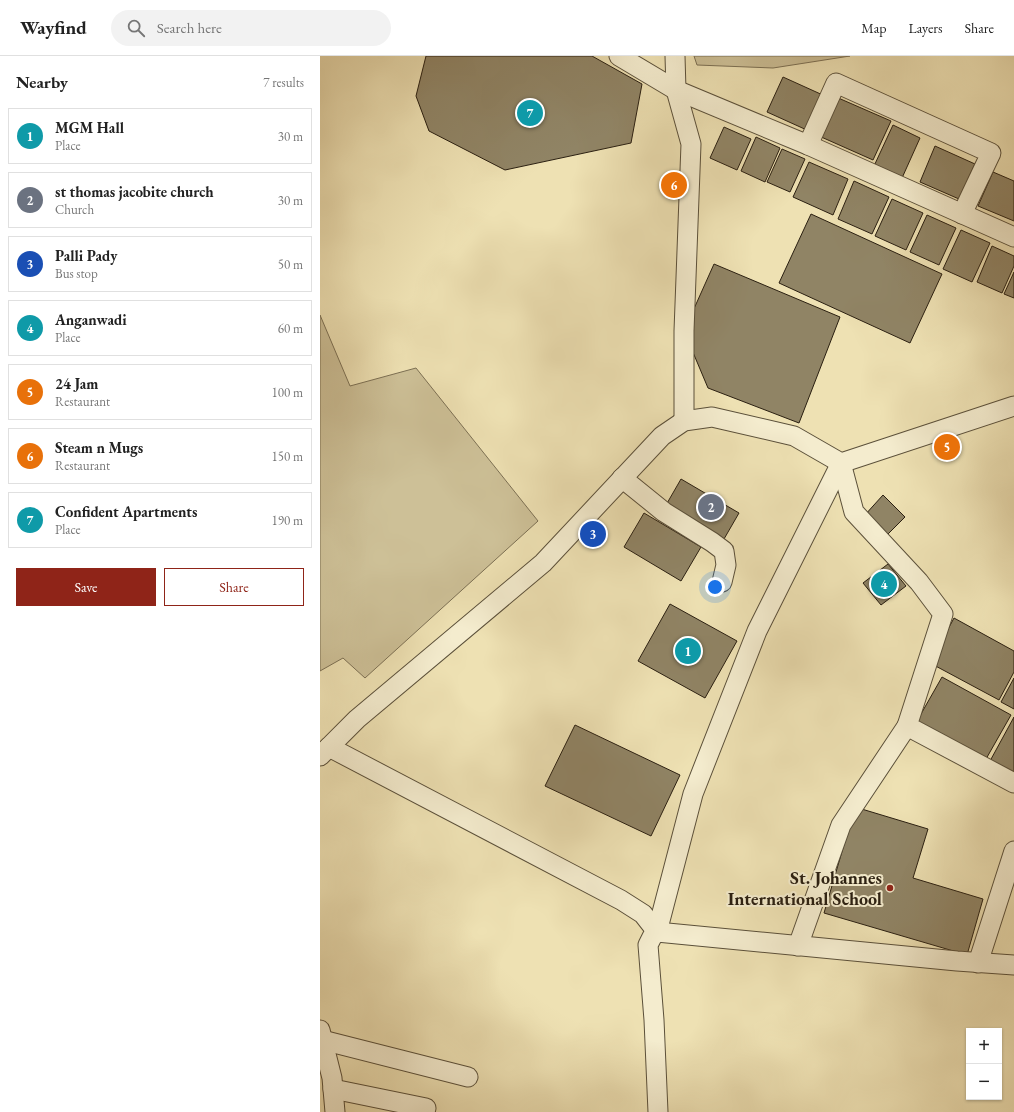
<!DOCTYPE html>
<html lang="en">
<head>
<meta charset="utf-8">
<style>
  :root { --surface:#fff; --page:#f2f2f2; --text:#222; --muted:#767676; --line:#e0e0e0; --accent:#8f2418 }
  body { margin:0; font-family:"EB Garamond",serif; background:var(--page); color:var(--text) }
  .controls { position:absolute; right:12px; bottom:12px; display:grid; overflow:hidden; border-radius:0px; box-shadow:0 1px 3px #0004 }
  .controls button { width:36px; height:36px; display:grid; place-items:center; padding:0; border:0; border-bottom:1px solid var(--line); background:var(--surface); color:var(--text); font:20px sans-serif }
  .you { position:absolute; left:395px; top:531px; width:14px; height:14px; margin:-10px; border:3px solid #fff; border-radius:50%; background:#1a73e8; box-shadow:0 0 0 6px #1a73e833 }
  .badge { display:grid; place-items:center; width:26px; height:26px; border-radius:50%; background:var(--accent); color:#fff; font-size:13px; font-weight:700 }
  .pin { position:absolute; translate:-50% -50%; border:2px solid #fff; box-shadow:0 1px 4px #0006 }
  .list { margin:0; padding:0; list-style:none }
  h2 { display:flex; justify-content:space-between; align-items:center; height:52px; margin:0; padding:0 16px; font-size:17px }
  h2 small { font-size:13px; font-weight:400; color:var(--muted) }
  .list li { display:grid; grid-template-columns:26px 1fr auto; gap:12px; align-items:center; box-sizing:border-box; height:56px; margin:0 8px 8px; padding:0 8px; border:1px solid var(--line); border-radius:0px }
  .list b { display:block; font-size:15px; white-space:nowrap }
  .list p { margin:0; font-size:13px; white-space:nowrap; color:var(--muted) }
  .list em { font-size:13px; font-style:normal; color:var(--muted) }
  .actions { display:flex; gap:8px; padding:12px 16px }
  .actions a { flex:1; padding:9px 0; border:1px solid var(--accent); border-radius:0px; text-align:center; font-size:14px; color:var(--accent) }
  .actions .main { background:var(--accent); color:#fff }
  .icon { flex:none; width:22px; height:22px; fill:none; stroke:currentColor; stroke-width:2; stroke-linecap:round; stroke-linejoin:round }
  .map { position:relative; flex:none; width:694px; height:1056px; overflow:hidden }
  header { display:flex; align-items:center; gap:24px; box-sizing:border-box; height:56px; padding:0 20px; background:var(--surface); border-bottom:1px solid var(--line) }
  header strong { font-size:19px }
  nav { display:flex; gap:22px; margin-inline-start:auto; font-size:14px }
  .search { width:280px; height:36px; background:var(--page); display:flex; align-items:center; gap:10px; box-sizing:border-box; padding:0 14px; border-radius:22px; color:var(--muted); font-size:15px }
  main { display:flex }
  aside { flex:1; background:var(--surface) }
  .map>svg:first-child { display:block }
  .green { fill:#cdc097; stroke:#7c7054 }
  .building { fill:#908465; stroke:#2a1f11 }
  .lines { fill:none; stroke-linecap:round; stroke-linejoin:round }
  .minor-casing { stroke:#5b503a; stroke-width:21 }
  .minor { stroke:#f4ecce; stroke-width:19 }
  .poi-dot { fill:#8f2418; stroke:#f4ecce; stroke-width:1.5 }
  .labels { text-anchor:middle; stroke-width:4; stroke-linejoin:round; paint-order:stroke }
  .poi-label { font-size:18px; font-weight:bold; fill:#2a1f11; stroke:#f4ecce; text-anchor:end }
</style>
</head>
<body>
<header>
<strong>Wayfind</strong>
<div class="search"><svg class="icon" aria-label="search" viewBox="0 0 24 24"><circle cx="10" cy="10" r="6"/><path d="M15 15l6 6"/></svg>Search here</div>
<nav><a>Map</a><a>Layers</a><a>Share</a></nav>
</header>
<main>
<aside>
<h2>Nearby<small>7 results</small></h2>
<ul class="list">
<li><span class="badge" style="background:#0f9aa8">1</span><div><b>MGM Hall</b><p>Place</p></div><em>30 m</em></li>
<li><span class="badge" style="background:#6b7280">2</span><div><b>st thomas jacobite church</b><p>Church</p></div><em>30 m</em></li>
<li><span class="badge" style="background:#1a4fb4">3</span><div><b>Palli Pady</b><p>Bus stop</p></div><em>50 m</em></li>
<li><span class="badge" style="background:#0f9aa8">4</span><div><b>Anganwadi</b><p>Place</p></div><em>60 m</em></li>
<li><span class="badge" style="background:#e8710a">5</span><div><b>24 Jam</b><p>Restaurant</p></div><em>100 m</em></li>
<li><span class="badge" style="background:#e8710a">6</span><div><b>Steam n Mugs</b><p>Restaurant</p></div><em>150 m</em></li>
<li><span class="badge" style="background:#0f9aa8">7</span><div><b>Confident Apartments</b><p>Place</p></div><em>190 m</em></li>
</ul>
<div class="actions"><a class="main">Save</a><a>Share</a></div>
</aside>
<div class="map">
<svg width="694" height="1056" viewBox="0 0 694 1056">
  <rect width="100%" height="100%" fill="#eee1b3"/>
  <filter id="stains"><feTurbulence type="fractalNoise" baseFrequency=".005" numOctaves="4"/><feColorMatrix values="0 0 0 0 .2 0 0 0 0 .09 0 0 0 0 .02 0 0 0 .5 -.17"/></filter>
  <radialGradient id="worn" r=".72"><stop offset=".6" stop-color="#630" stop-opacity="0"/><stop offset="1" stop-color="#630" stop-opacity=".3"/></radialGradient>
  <g class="green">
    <polygon points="374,0 530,0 453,12 377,9"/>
    <polygon points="0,259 30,330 96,312 218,465 45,622 23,602 0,615"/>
  </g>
  <g class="building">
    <polygon points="106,0 272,0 322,28 311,87 185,114 109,75 96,40"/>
    <polygon points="463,21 505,40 489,75 447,56"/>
    <polygon points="516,41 571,65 553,104 499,80"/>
    <polygon points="573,69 600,82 582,122 554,110"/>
    <polygon points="404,71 431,83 417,114 390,102"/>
    <polygon points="436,81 460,92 445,126 421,115"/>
    <polygon points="615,90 655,108 639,143 600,126"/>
    <polygon points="462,93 485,103 470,136 447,126"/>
    <polygon points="489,106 528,123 513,159 473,141"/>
    <polygon points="673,116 694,125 694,165 658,150"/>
    <polygon points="534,125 569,141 552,178 518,163"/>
    <polygon points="572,143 603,157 586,194 555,180"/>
    <polygon points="491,158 622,218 590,287 459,227"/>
    <polygon points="607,159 636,172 619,209 590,196"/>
    <polygon points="641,174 670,187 652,226 623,213"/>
    <polygon points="672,190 694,200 694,210 682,237 657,226"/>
    <polygon points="394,208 520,261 479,367 388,332 364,275"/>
    <polygon points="694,216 694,242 684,238"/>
    <polygon points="361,423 419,457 404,483 346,449"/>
    <polygon points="563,439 585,461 565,481 544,460"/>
    <polygon points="324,457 381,491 361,525 304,491"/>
    <polygon points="568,508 586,530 561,549 543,527"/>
    <polygon points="350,548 417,585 385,642 318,605"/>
    <polygon points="634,562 694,595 694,616 679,644 610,607"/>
    <polygon points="622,621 691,659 666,703 597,665"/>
    <polygon points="694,622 694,653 681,646"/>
    <polygon points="694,661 694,718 670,705"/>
    <polygon points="255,669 360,719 331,780 225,730"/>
    <polygon points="535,751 608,773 593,822 663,843 647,899 504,857"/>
  </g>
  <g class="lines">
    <g class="minor-casing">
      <g id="minor">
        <polyline points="299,0 356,34 488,89 694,181"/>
        <polyline points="355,0 356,34 371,88 364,275 364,365"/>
        <polyline points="488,89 516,27 671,97 642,158"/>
        <polyline points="521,407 534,456 599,526 623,558 587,670 694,727"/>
        <polyline points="302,422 344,456 392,486 404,495 406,509 402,526"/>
        <polyline points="9,691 301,844 323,858 337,876 637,905 694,909"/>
        <polyline points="0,700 37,663 223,507 342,380 364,365 392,361 474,380 521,407 694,350"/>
        <polyline points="478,890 521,769 587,670"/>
        <polyline points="658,907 694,795"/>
        <polyline points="0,974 12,1022 15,1056"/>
        <polyline points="2,984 148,1021"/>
        <polyline points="13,1033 106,1052 105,1056"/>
        <polyline points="338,1056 334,964 328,889 332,881 337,876 373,738 437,575 521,407"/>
      </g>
    </g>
    <use href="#minor" class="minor"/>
  </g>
  <circle class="poi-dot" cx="570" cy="832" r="4"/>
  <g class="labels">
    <g class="poi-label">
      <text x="562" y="828">St. Johannes<tspan x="562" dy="21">International School</tspan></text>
    </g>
  </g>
  <rect width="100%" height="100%" filter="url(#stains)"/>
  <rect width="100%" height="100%" fill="url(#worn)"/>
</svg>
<div class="controls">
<button>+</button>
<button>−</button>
</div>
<div class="you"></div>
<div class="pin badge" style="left:368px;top:595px;background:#0f9aa8">1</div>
<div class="pin badge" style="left:391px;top:451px;background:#6b7280">2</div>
<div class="pin badge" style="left:273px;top:478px;background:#1a4fb4">3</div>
<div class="pin badge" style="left:564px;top:528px;background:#0f9aa8">4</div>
<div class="pin badge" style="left:627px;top:391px;background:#e8710a">5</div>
<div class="pin badge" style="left:354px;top:129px;background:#e8710a">6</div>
<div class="pin badge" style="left:210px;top:57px;background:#0f9aa8">7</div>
</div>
</main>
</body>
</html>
